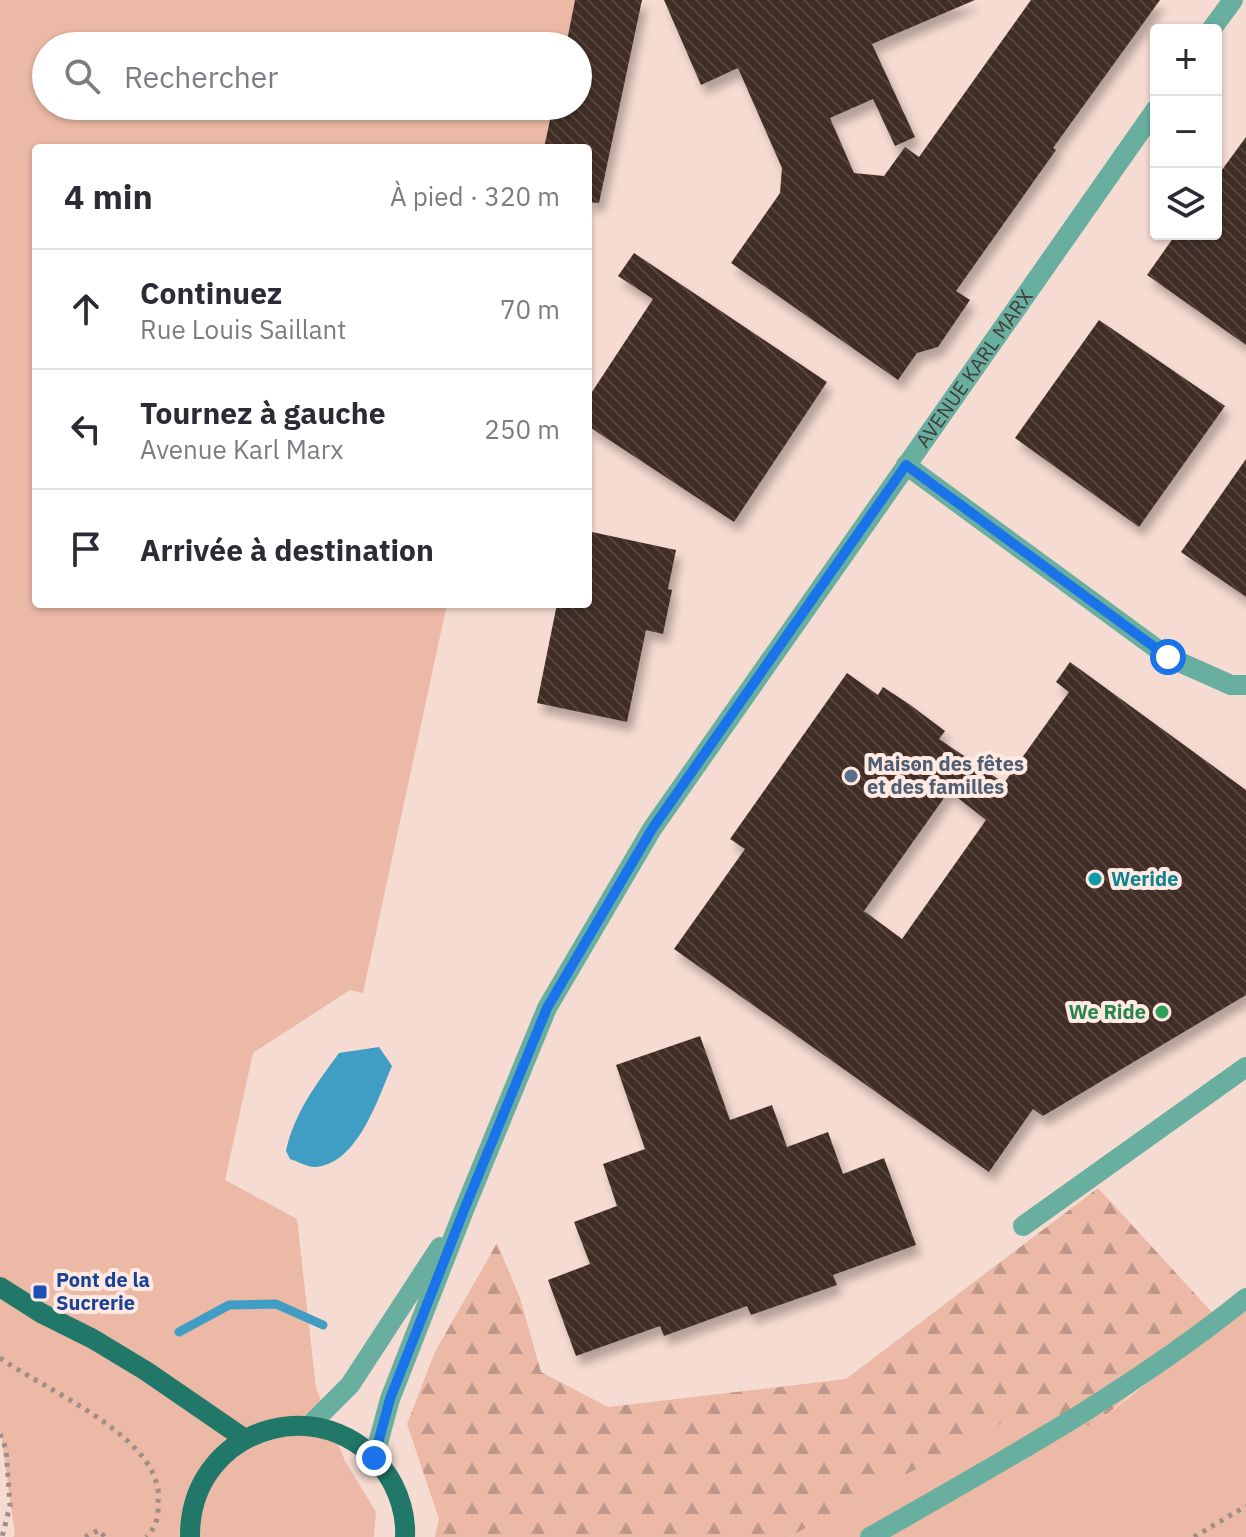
<!DOCTYPE html>
<html lang="fr">
<head>
<meta charset="utf-8">
<style>
  :root { --surface:#fff; --page:#f7f7f7; --text:#2b2b33; --muted:#7c7c81; --line:#e1e1e2 }
  body { margin:0; font-family:"IBM Plex Sans",sans-serif; background:var(--page); color:var(--text) }
  .controls { position:absolute; right:24px; top:24px; display:grid; overflow:hidden; border-radius:8px; box-shadow:0 2px 6px #0004 }
  .controls button { width:72px; height:72px; display:grid; place-items:center; padding:0; border:0; border-bottom:2px solid var(--line); background:var(--surface); color:var(--text); font:40px sans-serif }
  .stop { position:absolute; width:24px; height:24px; margin:-18px; border:6px solid #1a73e8; border-radius:50%; background:#fff }
  .stop.end { background:#1a73e8; border-color:#fff; box-shadow:0 2px 8px #0008 }
  .list { margin:0; padding:0; list-style:none }
  h2 { display:flex; justify-content:space-between; align-items:center; height:104px; margin:0; padding:0 32px; font-size:34px }
  h2 small { font-size:26px; font-weight:400; color:var(--muted) }
  .list li { display:grid; grid-template-columns:52px 1fr auto; gap:24px; align-items:center; box-sizing:border-box; height:120px; padding:0 32px; border-top:2px solid var(--line) }
  .list b { display:block; font-size:30px; white-space:nowrap }
  .list p { margin:0; font-size:26px; white-space:nowrap; color:var(--muted) }
  .list em { font-size:26px; font-style:normal; color:var(--muted) }
  .icon { flex:none; width:44px; height:44px; fill:none; stroke:currentColor; stroke-width:2; stroke-linecap:round; stroke-linejoin:round }
  .map { position:relative; flex:none; width:1246px; height:1537px; overflow:hidden }
  .search { position:absolute; background:var(--surface); box-shadow:0 2px 6px #0004; left:32px; top:32px; width:560px; height:88px; display:flex; align-items:center; gap:20px; box-sizing:border-box; padding:0 28px; border-radius:44px; color:var(--muted); font-size:30px }
  .panel { position:absolute; background:var(--surface); box-shadow:0 2px 6px #0004; left:32px; top:144px; width:560px; height:464px; border-radius:8px }
  .map>svg:first-child { display:block }
  .green { fill:#ebb9a6 }
  .forest { fill:url(#forest-firs) }
  .water { fill:#409dc4 }
  .lines { fill:none; stroke-linecap:round; stroke-linejoin:round }
  .stream { stroke:#409dc4; stroke-width:9 }
  .building { fill:url(#building-back-hatch); fill-rule:evenodd; filter:url(#shadow) }
  .path { stroke:#a08d86; stroke-width:5; stroke-dasharray:4 6; stroke-linecap:butt }
  .street { stroke:#69afa0; stroke-width:20 }
  .primary { stroke:#217869; stroke-width:20 }
  .route { stroke:#1a73e8; stroke-width:10 }
  .service-dot { fill:#5c6f8a; stroke:#ffe9e1; stroke-width:3 }
  .culture-dot { fill:#0f9aa8; stroke:#ffe9e1; stroke-width:3 }
  .leisure-dot { fill:#2e9e5b; stroke:#ffe9e1; stroke-width:3 }
  .transit-dot { fill:#1a4fb4; stroke:#ffe9e1; stroke-width:3 }
  .labels { text-anchor:middle; stroke-width:8; stroke-linejoin:round; paint-order:stroke }
  .street-label { font-size:20px; fill:#443a36; stroke:#ffe9e1 }
  .service-label { font-size:20px; font-weight:bold; fill:#4e5e75; stroke:#ffe9e1; text-anchor:start }
  .culture-label { font-size:20px; font-weight:bold; fill:#0d838f; stroke:#ffe9e1; text-anchor:start }
  .leisure-label { font-size:20px; font-weight:bold; fill:#27864d; stroke:#ffe9e1; text-anchor:end }
  .transit-label { font-size:20px; font-weight:bold; fill:#164399; stroke:#ffe9e1; text-anchor:start }
</style>
</head>
<body>
<div class="map">
<svg width="1246" height="1537" viewBox="0 0 1246 1537">
  <defs>
    <pattern id="forest-firs" width="22" height="20" patternUnits="userSpaceOnUse" patternTransform="scale(2)"><rect width="22" height="20" fill="#ebb9a6"/><path d="M5 1l3.5 6h-7zM16 11l3.5 6h-7z" fill="#c09788"/></pattern>
    <pattern id="building-back-hatch" width="6" height="6" patternUnits="userSpaceOnUse" patternTransform="scale(2)"><rect width="6" height="6" fill="#412d26"/><path d="M-1 5l2 2M0 0l6 6M5-1l2 2" fill="none" stroke="#55443e"/></pattern>
    <filter id="shadow"><feDropShadow dx="5" dy="9" stdDeviation="4" flood-color="#0004"/></filter>
  </defs>
  <rect width="100%" height="100%" fill="#f5dbd1"/>
  <g class="green">
    <polygon points="0,0 575,0 566,46 46,46 46,106 553,106 544,148 36,148 36,604 447,604 363,993 350,990 253,1053 225,1180 297,1219 316,1388 345,1461 376,1512 374,1537 13,1537 15,1535 0,1428"/>
    <polygon points="1246,1305 1246,1537 789,1537 1012,1418 1093,1426"/>
  </g>
  <polygon class="forest" points="1098,1188 1219,1320 1093,1426 1012,1418 789,1537 435,1537 439,1519 407,1424 435,1352 497,1243 520,1298 541,1372 608,1407 846,1379"/>
  <path class="water" d="M379 1047 392 1066C378 1098 358 1165 314 1167 307 1167 297 1161 290 1159L286 1151C294 1113 317 1083 339 1053Z"/>
  <g class="lines">
    <polyline class="stream" points="179,1332 229,1305 276,1304 323,1325"/>
  </g>
  <g class="building">
    <polygon points="575,0 642,0 599,203 588,202 588,148 544,148 553,106 578,106 578,46 566,46"/>
    <polygon points="664,0 975,0 872,44 915,137 895,146 873,99 830,118 854,173 884,176 905,147 919,157 1031,0 1160,0 1053,148 1056,150 956,291 970,300 938,347 917,353 898,380 731,263 780,193 782,168 738,68 701,85"/>
    <polygon points="1246,137 1246,345 1147,275 1176,234 1216,234 1216,178"/>
    <polygon points="634,253 827,382 734,522 588,426 588,398 653,299 618,276"/>
    <polygon points="1099,320 1225,406 1139,527 1015,438"/>
    <polygon points="1246,459 1246,597 1181,552"/>
    <polygon points="592,532 676,550 668,589 672,590 663,634 646,630 627,722 537,703 557,604 588,604 588,554"/>
    <path d="M1070 662 1246 790V995L1043 1116 1033 1109 989 1172 674 949 745 849 730 839 847 673 878 695 883 687 909 704 945 731 939 739 1004 783 1069 692 1056 682ZM949 791 986 820 902 939 864 911Z"/>
    <polygon points="700,1036 730,1120 772,1105 787,1147 828,1132 843,1174 884,1158 916,1245 833,1275 837,1285 751,1315 747,1306 664,1336 660,1326 576,1356 548,1280 590,1264 574,1222 617,1206 603,1164 645,1149 616,1065"/>
  </g>
  <g class="lines">
    <g class="path">
      <path d="M0 1358C44 1389 144 1430 157 1485 159 1490 158 1498 158 1504 159 1515 156 1529 146 1537"/>
      <polyline points="0,1434 6,1449 10,1506 2,1537"/>
      <polyline points="85,1537 99,1530 105,1537"/>
      <polyline points="1194,1537 1246,1506"/>
    </g>
    <g class="street">
      <polyline points="1211,30 1233,0"/>
      <polyline points="906,465 1168,657 1231,685 1246,685"/>
      <polyline points="1023,1226 1246,1067"/>
      <polyline points="309,1426 350,1385 440,1247"/>
      <path id="s1" d="M374 1458 390 1399 464 1210 547 1008 652 829 1156 109"/>
      <path d="M870 1537C999 1463 1130 1392 1246 1298"/>
    </g>
    <g class="primary">
      <polyline points="0,1287 41,1313 93,1339 146,1371 245,1439"/>
      <path d="M190 1537C189 1422 338 1383 393 1484 401 1500 406 1519 405 1537"/>
    </g>
  </g>
  <g class="lines">
    <polyline class="route" points="374,1458 390,1399 464,1210 547,1008 652,829 906,465 1168,657"/>
  </g>
  <circle class="service-dot" cx="851" cy="776" r="8"/>
  <circle class="culture-dot" cx="1095" cy="879" r="8"/>
  <circle class="leisure-dot" cx="1162" cy="1012" r="8"/>
  <rect class="transit-dot" x="32" y="1284" width="16" height="16" rx="4"/>
  <g class="labels">
    <g class="street-label">
      <text dy="7" stroke="none"><textPath href="#s1" startOffset="1252">AVENUE KARL MARX</textPath></text>
    </g>
    <g class="service-label">
      <text x="867" y="771">Maison des fêtes<tspan x="867" dy="23">et des familles</tspan></text>
    </g>
    <g class="culture-label">
      <text x="1111" y="886">Weride</text>
    </g>
    <g class="leisure-label">
      <text x="1146" y="1019">We Ride</text>
    </g>
    <g class="transit-label">
      <text x="56" y="1287">Pont de la<tspan x="56" dy="23">Sucrerie</tspan></text>
    </g>
  </g>
</svg>
<div class="controls">
<button>+</button>
<button>−</button>
<button><svg class="icon" aria-label="layers" viewBox="0 0 24 24"><path d="M12 4l9 5-9 5-9-5zM3 14l9 5 9-5"/></svg></button>
</div>
<div class="stop" style="left:1168px;top:657px"></div>
<div class="stop end" style="left:374px;top:1458px"></div>
<div class="search"><svg class="icon" aria-label="search" viewBox="0 0 24 24"><circle cx="10" cy="10" r="6"/><path d="M15 15l6 6"/></svg>Rechercher</div>
<section class="panel">
<h2>4 min<small>À pied · 320 m</small></h2>
<ul class="list">
<li><svg class="icon" aria-label="ahead" viewBox="0 0 24 24"><path d="M12 20V5M6 11l6-6 6 6"/></svg><div><b>Continuez</b><p>Rue Louis Saillant</p></div><em>70 m</em></li>
<li><svg class="icon" aria-label="left" viewBox="0 0 24 24"><path d="M17 20v-9H6M10 6l-5 5 5 5"/></svg><div><b>Tournez à gauche</b><p>Avenue Karl Marx</p></div><em>250 m</em></li>
<li><svg class="icon" aria-label="arrive" viewBox="0 0 24 24"><path d="M6 21V4h12l-3 4 3 4H6"/></svg><div><b>Arrivée à destination</b></div></li>
</ul>
</section>
</div>
</body>
</html>
